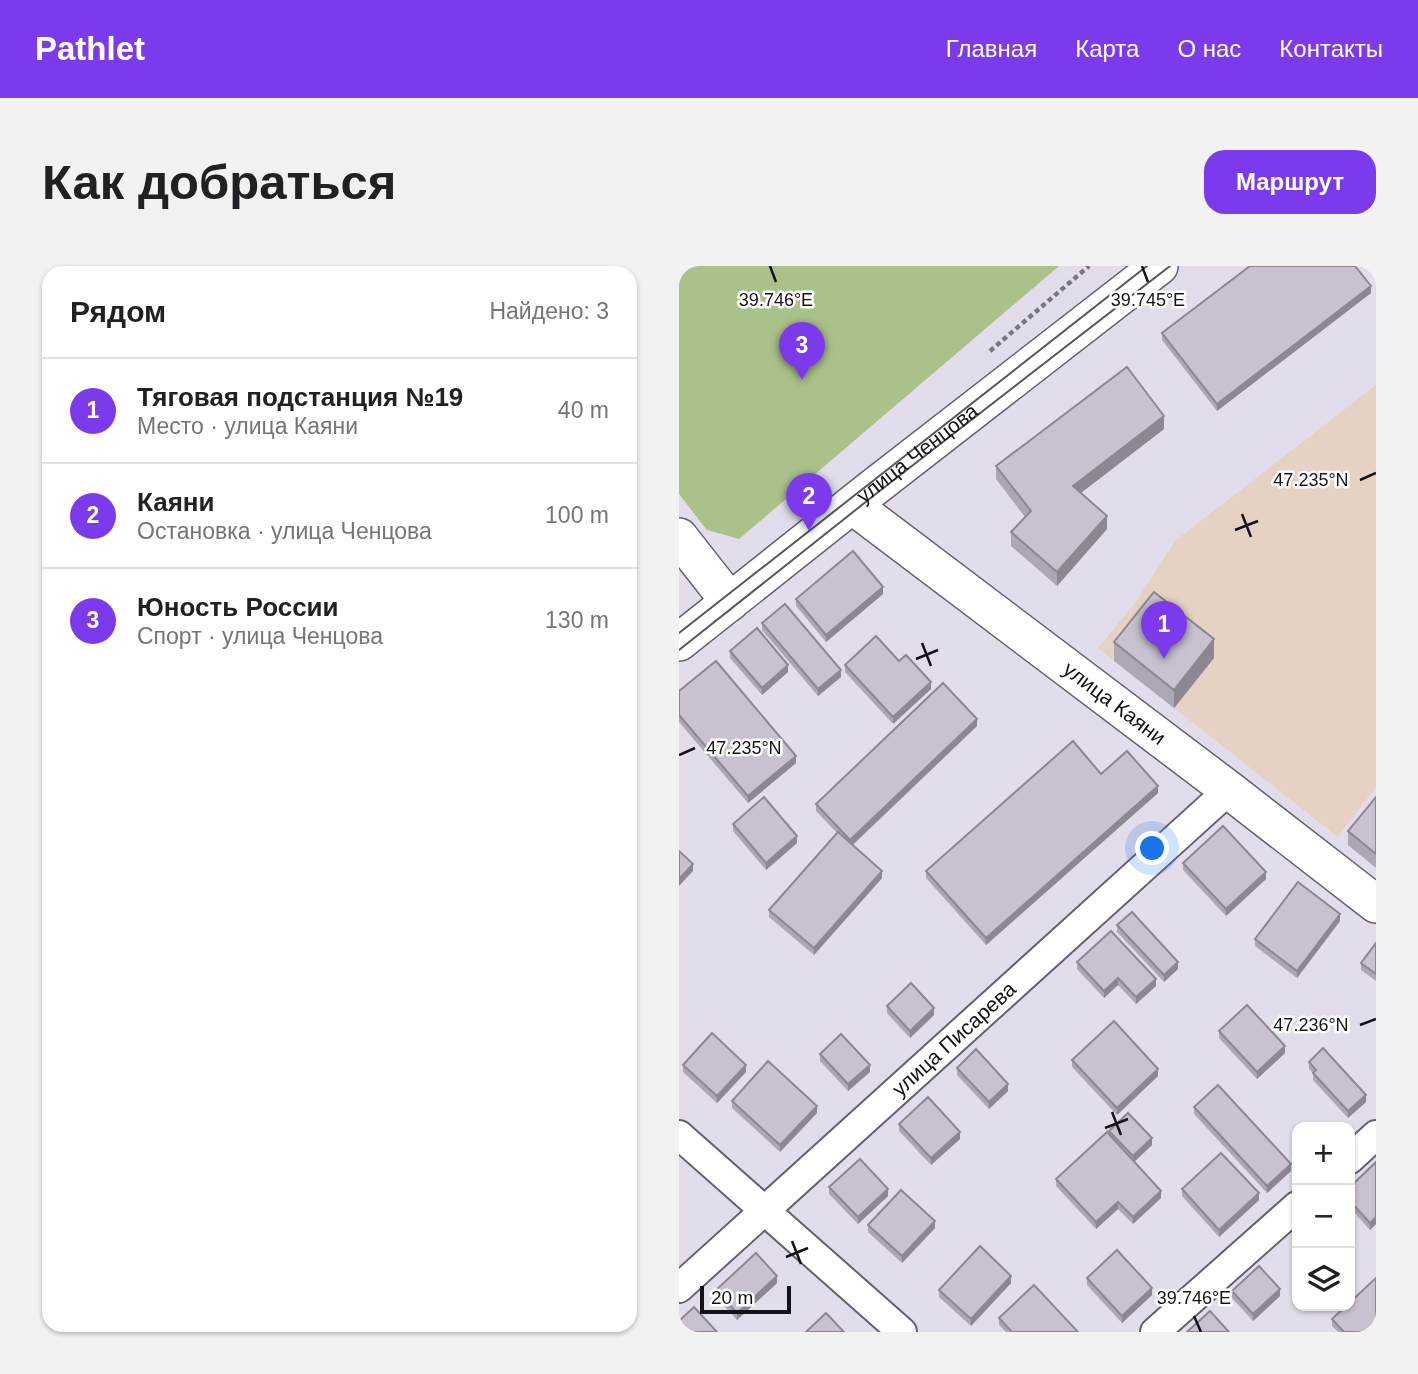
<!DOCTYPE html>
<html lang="ru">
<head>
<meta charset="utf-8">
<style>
  :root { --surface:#fff; --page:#f2f2f2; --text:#202124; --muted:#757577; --line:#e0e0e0; --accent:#7c3aed }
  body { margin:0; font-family:Helvetica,sans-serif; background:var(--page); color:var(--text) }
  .controls { position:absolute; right:21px; bottom:21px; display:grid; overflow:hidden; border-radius:14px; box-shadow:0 2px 5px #0004 }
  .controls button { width:63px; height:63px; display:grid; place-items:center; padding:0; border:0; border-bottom:2px solid var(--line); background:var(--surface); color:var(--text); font:35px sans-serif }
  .scale { position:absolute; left:21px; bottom:18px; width:91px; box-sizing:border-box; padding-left:7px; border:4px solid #141217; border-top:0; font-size:19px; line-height:24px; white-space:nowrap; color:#141217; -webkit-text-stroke:5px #fff; paint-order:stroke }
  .you { position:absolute; left:474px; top:583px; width:24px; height:24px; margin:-18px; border:5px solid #fff; border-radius:50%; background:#1a73e8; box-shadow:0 0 0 10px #1a73e833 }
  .badge { display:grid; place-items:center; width:46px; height:46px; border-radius:50%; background:var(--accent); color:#fff; font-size:23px; font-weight:700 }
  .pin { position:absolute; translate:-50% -58px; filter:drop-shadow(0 2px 4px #0008) }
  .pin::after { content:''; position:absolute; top:37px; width:24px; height:21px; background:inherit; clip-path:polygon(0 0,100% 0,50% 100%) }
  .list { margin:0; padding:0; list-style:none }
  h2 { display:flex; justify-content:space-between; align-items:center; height:91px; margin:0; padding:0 28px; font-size:30px }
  h2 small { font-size:23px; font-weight:400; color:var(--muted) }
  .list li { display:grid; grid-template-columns:46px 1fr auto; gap:21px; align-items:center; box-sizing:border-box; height:105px; padding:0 28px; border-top:2px solid var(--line) }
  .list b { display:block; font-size:26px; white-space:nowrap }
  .list p { margin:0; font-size:23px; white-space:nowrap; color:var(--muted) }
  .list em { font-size:23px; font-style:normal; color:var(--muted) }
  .icon { flex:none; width:38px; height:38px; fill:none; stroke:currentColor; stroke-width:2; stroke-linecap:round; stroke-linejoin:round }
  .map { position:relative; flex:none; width:697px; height:1066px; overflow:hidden; border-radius:21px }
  header { display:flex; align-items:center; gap:42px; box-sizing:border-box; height:98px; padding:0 35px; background:var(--accent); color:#fff }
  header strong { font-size:33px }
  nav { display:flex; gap:38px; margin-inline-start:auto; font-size:24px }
  .intro { display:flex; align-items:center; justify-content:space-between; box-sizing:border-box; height:168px; padding:0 42px }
  h1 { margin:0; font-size:49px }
  .button { padding:18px 32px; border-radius:21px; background:var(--accent); color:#fff; font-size:24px; font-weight:700 }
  main { display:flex; gap:42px; padding:0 42px }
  aside { flex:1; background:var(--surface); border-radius:21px; box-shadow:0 2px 5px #0004 }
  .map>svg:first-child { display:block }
  .industrial { fill:#e5d2c2 }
  .green { fill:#abc18a }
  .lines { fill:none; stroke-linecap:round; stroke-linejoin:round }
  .minor-casing { stroke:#66606d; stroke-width:32 }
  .tertiary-casing { stroke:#66606d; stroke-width:40 }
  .path { stroke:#7a7680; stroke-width:4.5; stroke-dasharray:5 3.5; stroke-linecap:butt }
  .minor { stroke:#fff; stroke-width:28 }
  .tertiary { stroke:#fff; stroke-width:37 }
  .tram { stroke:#5a565e; stroke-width:2 }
  .wall { fill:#ada6b3 }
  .shaded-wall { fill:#8d8792 }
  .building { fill:#c9c1d0; stroke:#8d8792; stroke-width:2 }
  .ticks { fill:none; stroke:#141217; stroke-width:2.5 }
  .labels { text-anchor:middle; stroke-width:5; stroke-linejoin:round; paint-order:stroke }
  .street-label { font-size:21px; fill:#141217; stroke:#fff }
  .ticks-label { font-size:18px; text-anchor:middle; fill:#141217; stroke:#fff; stroke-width:5; stroke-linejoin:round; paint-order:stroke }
</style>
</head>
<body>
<header>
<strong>Pathlet</strong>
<nav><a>Главная</a><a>Карта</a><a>О нас</a><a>Контакты</a></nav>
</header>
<div class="intro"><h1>Как добраться</h1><a class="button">Маршрут</a></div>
<main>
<aside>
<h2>Рядом<small>Найдено: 3</small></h2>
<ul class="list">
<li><span class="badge">1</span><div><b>Тяговая подстанция №19</b><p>Место · улица Каяни</p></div><em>40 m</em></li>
<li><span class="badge">2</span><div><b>Каяни</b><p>Остановка · улица Ченцова</p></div><em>100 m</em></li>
<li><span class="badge">3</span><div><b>Юность России</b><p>Спорт · улица Ченцова</p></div><em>130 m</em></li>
</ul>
</aside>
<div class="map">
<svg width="697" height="1066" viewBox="0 0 697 1066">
  <rect width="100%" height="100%" fill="#e3dceb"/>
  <polygon class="industrial" points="697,119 697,521 659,571 419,382 456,337 496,275"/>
  <polygon class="green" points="0,0 380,0 60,273 28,264 0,228"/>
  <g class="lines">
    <g class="minor-casing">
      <g id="minor">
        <polyline points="0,869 223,1066"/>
        <polyline points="671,893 697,869"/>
        <path id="s1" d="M0 1022 550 524"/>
        <polyline points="476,1066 618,940"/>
      </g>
    </g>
    <g class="tertiary-casing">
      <g id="tertiary">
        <path id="s2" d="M173 239 550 524 697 638"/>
        <polyline points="0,271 51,336"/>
        <path id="s3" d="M0 376 194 222 480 0"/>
      </g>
    </g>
    <polyline class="path" points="311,85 410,0"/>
    <use href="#minor" class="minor"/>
    <use href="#tertiary" class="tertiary"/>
    <g class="tram">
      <polyline points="0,367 468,0"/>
      <polyline points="0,384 198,227 491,0"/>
    </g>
  </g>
  <g class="wall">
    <polygon points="692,27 538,145 483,74 483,67"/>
    <polygon points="485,163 402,227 428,263 378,320 332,280 332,266 346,251 317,213 317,200"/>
    <polygon points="204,328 147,376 117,340 117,333"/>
    <polygon points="83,357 162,411 139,430 83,364"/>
    <polygon points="435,376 535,392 495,442 435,395"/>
    <polygon points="51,385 109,406 83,429 51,392"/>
    <polygon points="220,395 252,423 214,458 166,406 166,399"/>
    <polygon points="0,425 117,497 69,537 0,456"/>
    <polygon points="298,460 174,579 203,612 135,689 90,651 90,644 158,567 137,545 137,538"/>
    <polygon points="422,508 479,527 307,679 247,612 247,605"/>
    <polygon points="697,531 697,602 669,579 669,565"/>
    <polygon points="54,558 118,577 87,604 54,565"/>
    <polygon points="504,597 587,613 547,650 504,604"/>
    <polygon points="661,655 618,712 576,680 576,673"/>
    <polygon points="438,659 499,703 485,716 438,666"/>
    <polygon points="697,677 697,715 682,704 682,697"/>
    <polygon points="398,696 477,720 457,738 439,719 425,732 398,703"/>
    <polygon points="208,740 255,749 231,772 208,747"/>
    <polygon points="540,765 606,787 578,813 540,772"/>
    <polygon points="141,788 191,806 169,825 141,795"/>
    <polygon points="393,794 479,810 438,849 393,801"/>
    <polygon points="630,796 687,836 669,852 634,814 634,807 630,803"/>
    <polygon points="4,799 67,806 38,837 4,806"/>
    <polygon points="278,802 329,825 310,843 278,809"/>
    <polygon points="53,835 138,847 101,886 53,842"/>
    <polygon points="515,841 612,905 588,927 515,848"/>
    <polygon points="220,858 281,873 252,899 220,865"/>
    <polygon points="430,865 473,879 455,896 482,932 454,958 439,943 417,963 377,920 377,913 430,869"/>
    <polygon points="697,896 697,958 691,964 671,942 671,921"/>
    <polygon points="150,921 209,930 179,958 150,928"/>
    <polygon points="503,923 580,934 540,971 503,930"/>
    <polygon points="189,959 256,962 223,997 189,966"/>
    <polygon points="408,1012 473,1029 443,1057 408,1019"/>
    <polygon points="98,1017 58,1054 37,1031 37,1024"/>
    <polygon points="332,1017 292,1060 260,1031 260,1024"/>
    <polygon points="553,1025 601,1030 574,1055 553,1032"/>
    <polygon points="320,1052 399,1066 327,1066 320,1059"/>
    <polygon points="653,1053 697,1066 659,1066 653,1060"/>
  </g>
  <g class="shaded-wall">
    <polygon points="692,20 692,27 538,145 538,138"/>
    <polygon points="485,150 485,163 394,233 394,220"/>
    <polygon points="428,250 428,263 378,320 378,306"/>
    <polygon points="204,321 204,328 147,376 147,369"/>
    <polygon points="535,373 535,392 495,442 495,424"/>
    <polygon points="109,399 109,406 83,429 83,422"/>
    <polygon points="162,404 162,411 139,430 139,423"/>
    <polygon points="252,416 252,423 214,458 214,451"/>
    <polygon points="298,453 298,460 171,581 171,574"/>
    <polygon points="117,490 117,497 69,537 69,530"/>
    <polygon points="479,520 479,527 307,679 307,672"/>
    <polygon points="118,570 118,577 87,604 87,597"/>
    <polygon points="14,598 14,605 0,620 0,613"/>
    <polygon points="203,605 203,612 135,689 135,682"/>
    <polygon points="587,606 587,613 547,650 547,643"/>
    <polygon points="661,648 661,655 618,712 618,705"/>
    <polygon points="499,696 499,703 485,716 485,709"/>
    <polygon points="439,712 439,719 425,732 425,725"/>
    <polygon points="477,713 477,720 457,738 457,731"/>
    <polygon points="255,742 255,749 231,772 231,765"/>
    <polygon points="606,780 606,787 578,813 578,806"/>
    <polygon points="67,799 67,806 38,837 38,830"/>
    <polygon points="191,799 191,806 169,825 169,818"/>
    <polygon points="479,803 479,810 438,849 438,842"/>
    <polygon points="329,818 329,825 310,843 310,836"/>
    <polygon points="687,829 687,836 669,852 669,845"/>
    <polygon points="138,840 138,847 101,886 101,879"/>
    <polygon points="281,866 281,873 252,899 252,892"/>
    <polygon points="473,872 473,879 454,897 454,890"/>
    <polygon points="612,898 612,905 588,927 588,920"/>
    <polygon points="209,923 209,930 179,958 179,951"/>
    <polygon points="482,925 482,932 454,958 454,951"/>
    <polygon points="580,927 580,934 540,971 540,964"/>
    <polygon points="439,936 439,943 417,963 417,956"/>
    <polygon points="697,951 697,958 691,964 691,957"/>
    <polygon points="256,955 256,962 223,997 223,990"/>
    <polygon points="98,1010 98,1017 58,1054 58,1047"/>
    <polygon points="332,1010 332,1017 292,1060 292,1053"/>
    <polygon points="473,1022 473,1029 443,1057 443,1050"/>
    <polygon points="601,1023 601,1030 574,1055 574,1048"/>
  </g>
  <g class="building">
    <polygon points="571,0 676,0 692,20 538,138 483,67"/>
    <polygon points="448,101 485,150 394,220 428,250 378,306 332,266 352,245 317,200"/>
    <polygon points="174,285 204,321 147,369 117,333"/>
    <polygon points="475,326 535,373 495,424 435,376"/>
    <polygon points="106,338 162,404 139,423 83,357"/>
    <polygon points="78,362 109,399 83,422 51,385"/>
    <polygon points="197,370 220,395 227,389 252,416 214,451 166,399"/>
    <polygon points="37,395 117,490 69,530 0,449 0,425"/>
    <polygon points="264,417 298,453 171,574 137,538"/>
    <polygon points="394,475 422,508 448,485 479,520 307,672 247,605"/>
    <polygon points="85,531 118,570 87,597 54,558"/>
    <polygon points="697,531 697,588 669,565"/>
    <polygon points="544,560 587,606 547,643 504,597"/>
    <polygon points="159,566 203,605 135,682 90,644"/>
    <polygon points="0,585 14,598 0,613"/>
    <polygon points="619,616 661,648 618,705 576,673"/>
    <polygon points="453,646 499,696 485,709 438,659"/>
    <polygon points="432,665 477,713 457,731 439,712 425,725 398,696"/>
    <polygon points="697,677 697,708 682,697"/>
    <polygon points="232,717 255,742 231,765 208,740"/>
    <polygon points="568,739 606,780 578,806 540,765"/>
    <polygon points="435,755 479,803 438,842 393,794"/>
    <polygon points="33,767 67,799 38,830 4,799"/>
    <polygon points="162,768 191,799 169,818 141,788"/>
    <polygon points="644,782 687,829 669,845 634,807 637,804 630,796"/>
    <polygon points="297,783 329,818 310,836 278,802"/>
    <polygon points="89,795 138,840 101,879 53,835"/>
    <polygon points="539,819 612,898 588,920 515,841"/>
    <polygon points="249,831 281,866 252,892 220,858"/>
    <polygon points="449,847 473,872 454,890 430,865"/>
    <polygon points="428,866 482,925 454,951 439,936 417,956 377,913"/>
    <polygon points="542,887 580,927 540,964 503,923"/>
    <polygon points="181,893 209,923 179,951 150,921"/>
    <polygon points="697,896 697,951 691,957 671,935 671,921"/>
    <polygon points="222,924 256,955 223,990 189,959"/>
    <polygon points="301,980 332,1010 292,1053 260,1024"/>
    <polygon points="438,984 473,1022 443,1050 408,1012"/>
    <polygon points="77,987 98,1010 58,1047 37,1024"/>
    <polygon points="580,1000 601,1023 574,1048 553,1025"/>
    <polygon points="697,1012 697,1066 665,1066 653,1053 667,1040 671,1040 671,1036"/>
    <polygon points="355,1019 399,1066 333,1066 320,1052"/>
    <polygon points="15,1041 38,1066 0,1066 0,1055"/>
    <polygon points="531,1045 550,1066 508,1066"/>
    <polygon points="147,1047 165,1066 127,1066"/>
  </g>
  <path class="ticks" d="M91 0 97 16M463 0 469 16M681 214 697 207M563 248 572 271M556 264 579 255M243 377 252 400M237 393 259 384M0 489 16 482M681 759 697 753M433 846 442 869M426 862 449 853M113 975 122 998M107 991 129 982M515 1050 522 1066"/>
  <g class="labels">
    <g class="street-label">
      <text dy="7" stroke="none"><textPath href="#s3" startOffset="304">улица Ченцова</textPath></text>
      <text dy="7" stroke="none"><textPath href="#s2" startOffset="329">улица Каяни</textPath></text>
      <text dy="7" stroke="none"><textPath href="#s1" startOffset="371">улица Писарева</textPath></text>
    </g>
  </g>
  <g class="ticks-label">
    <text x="97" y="40">39.746°E</text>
    <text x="469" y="40">39.745°E</text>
    <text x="632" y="220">47.235°N</text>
    <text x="65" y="488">47.235°N</text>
    <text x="632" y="765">47.236°N</text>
    <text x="515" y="1038">39.746°E</text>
  </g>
</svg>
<div class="controls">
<button>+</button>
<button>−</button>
<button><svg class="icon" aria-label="layers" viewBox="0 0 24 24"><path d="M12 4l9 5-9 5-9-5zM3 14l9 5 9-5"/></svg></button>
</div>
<div class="scale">20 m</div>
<div class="you"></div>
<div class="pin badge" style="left:485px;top:393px">1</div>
<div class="pin badge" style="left:130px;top:265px">2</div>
<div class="pin badge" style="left:123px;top:114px">3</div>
</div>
</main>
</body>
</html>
